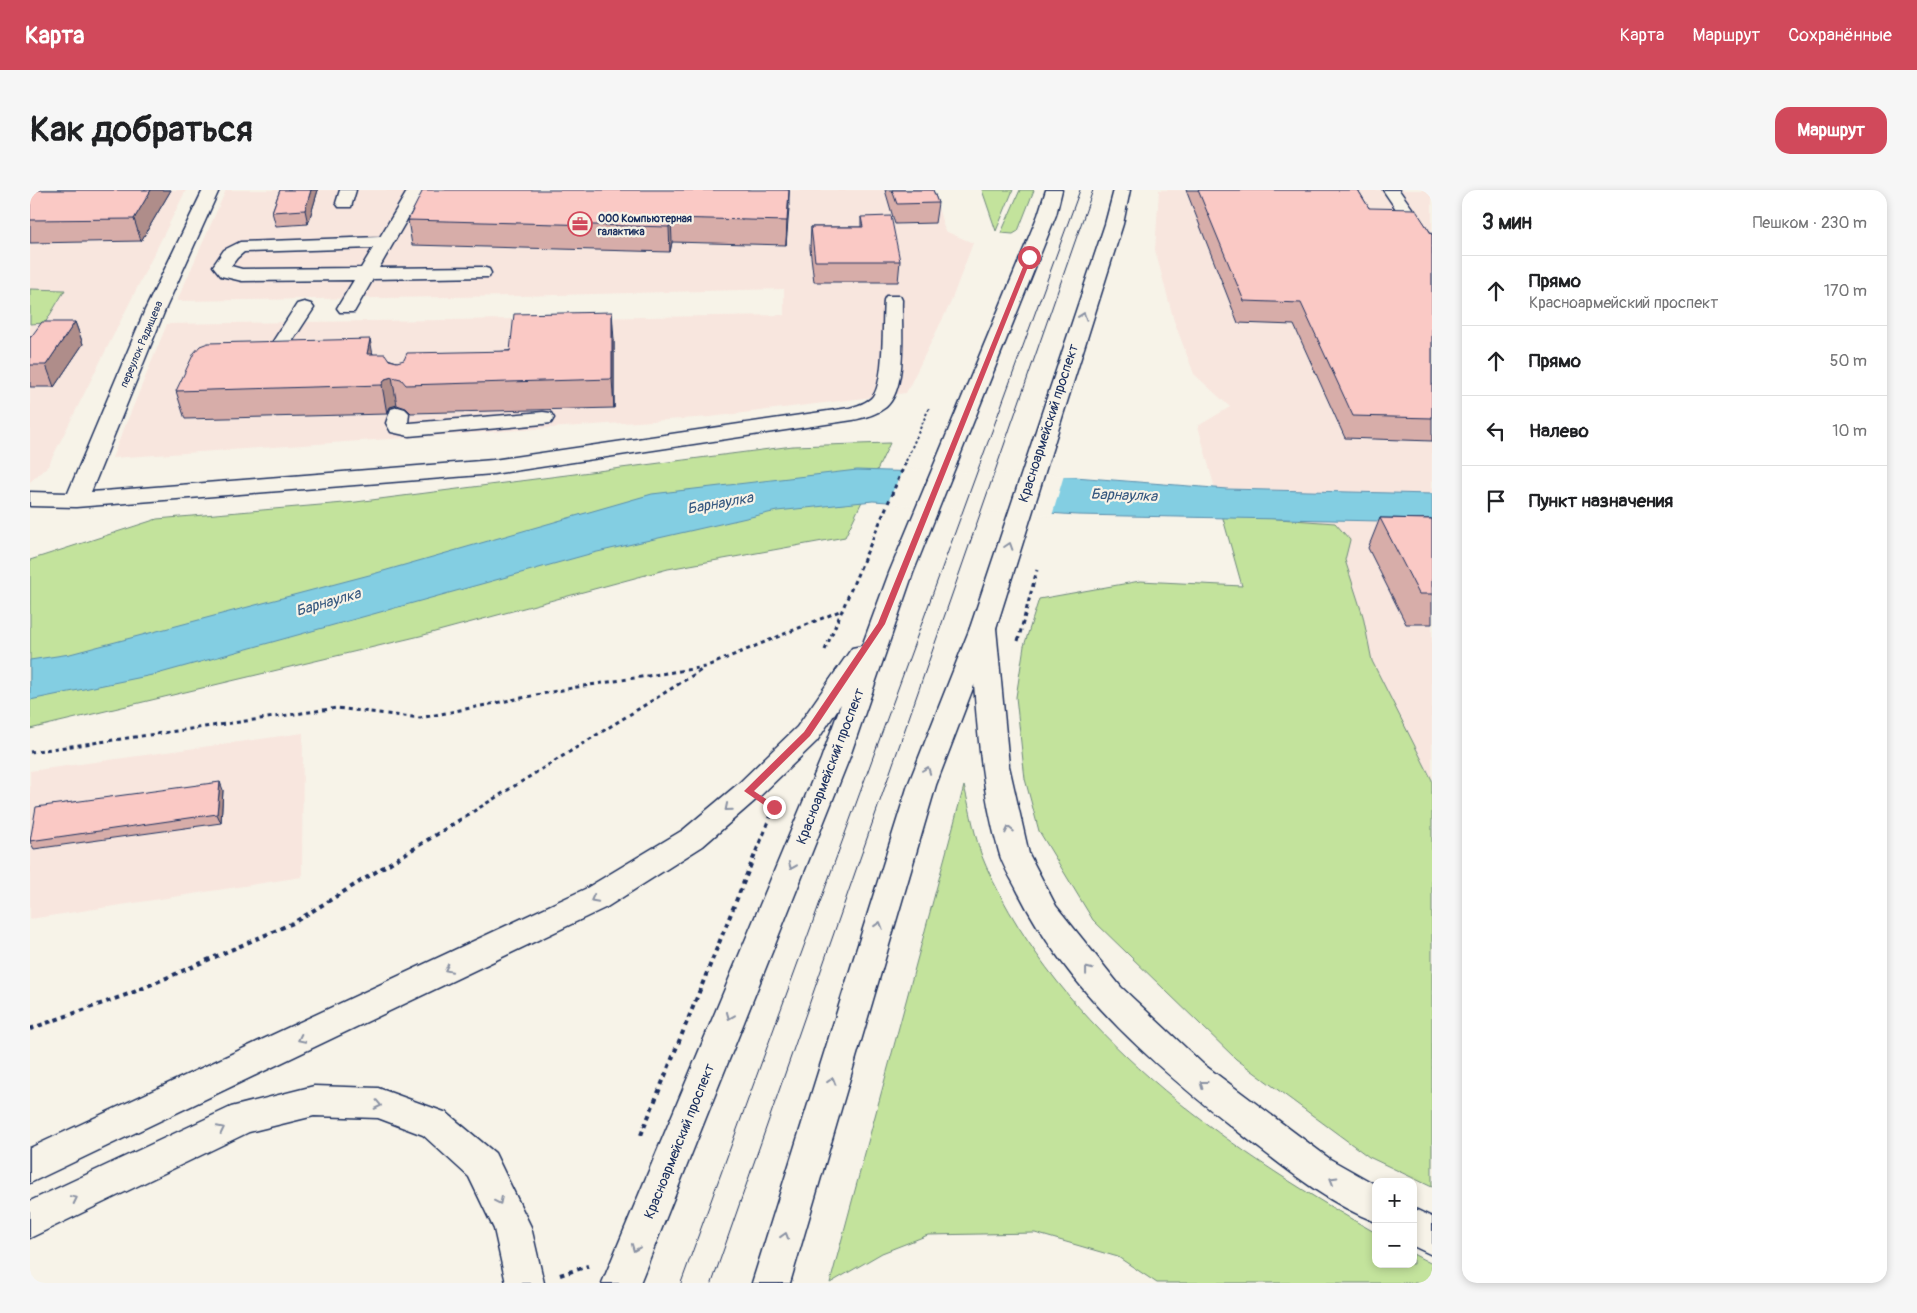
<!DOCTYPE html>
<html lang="ru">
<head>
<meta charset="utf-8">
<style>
  :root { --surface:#fff; --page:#f6f6f6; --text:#202124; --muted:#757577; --line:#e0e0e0; --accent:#d1495b }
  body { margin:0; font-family:Pangolin,sans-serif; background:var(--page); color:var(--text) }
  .controls { position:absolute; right:15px; bottom:15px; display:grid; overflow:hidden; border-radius:10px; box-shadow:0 2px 8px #0003 }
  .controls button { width:45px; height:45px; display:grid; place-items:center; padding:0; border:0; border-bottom:1px solid var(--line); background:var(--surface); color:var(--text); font:25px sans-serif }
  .stop { position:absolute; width:15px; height:15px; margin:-11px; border:4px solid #d1495b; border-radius:50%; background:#fff }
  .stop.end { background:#d1495b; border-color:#fff; box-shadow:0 1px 5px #0008 }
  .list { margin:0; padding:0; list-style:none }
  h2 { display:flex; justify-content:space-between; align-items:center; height:65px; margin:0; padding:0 20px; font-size:21px }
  h2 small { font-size:16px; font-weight:400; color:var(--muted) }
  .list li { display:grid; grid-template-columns:32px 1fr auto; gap:15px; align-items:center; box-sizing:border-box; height:70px; padding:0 20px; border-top:1px solid var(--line) }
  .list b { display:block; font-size:19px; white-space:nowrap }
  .list p { margin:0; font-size:16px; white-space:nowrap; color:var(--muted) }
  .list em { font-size:16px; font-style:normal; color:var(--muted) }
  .icon { flex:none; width:28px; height:28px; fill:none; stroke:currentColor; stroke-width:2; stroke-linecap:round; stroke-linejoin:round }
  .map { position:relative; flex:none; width:1402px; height:1093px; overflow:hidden; border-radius:15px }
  header { display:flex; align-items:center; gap:30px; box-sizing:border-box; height:70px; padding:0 25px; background:var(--accent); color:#fff }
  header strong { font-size:24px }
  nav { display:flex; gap:28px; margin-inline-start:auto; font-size:18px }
  .intro { display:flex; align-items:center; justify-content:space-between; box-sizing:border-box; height:120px; padding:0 30px }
  h1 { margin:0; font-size:35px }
  .button { padding:12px 22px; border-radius:15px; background:var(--accent); color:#fff; font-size:18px; font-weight:700 }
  main { display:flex; gap:30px; padding:0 30px }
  aside { flex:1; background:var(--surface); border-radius:15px; box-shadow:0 2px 8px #0003 }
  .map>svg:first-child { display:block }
  .built { fill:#f8e6de }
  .green { fill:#c3e39c; stroke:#6f897d }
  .water { fill:#83cee2; stroke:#598ead }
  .pier { fill:#f7f3e8 }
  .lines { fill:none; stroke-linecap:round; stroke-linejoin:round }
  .minor-casing { stroke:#1b2f5e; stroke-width:3 }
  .major-casing { stroke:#1b2f5e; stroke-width:3 }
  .highway-casing { stroke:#1b2f5e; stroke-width:3 }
  .path-far2 { stroke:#1b2f5e; stroke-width:2; stroke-dasharray:2.5 2.5; stroke-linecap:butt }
  .path-far1 { stroke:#1b2f5e; stroke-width:3; stroke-dasharray:4 4; stroke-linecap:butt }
  .path { stroke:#1b2f5e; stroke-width:4; stroke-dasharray:4.5 4.5; stroke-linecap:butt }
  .minor { fill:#f7f3e8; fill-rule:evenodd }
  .major { fill:#f7f3e8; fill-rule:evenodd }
  .highway { fill:#f7f3e8; fill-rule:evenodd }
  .tram { stroke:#1b2f5e; stroke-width:1 }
  .wall { fill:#d7ada9; stroke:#1b2f5e }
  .shaded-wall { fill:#af8d8a; stroke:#1b2f5e }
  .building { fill:#fac9c5; stroke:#1b2f5e }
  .oneway { stroke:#8991a3 }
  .route { fill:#d1495b }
  .labels { text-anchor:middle; stroke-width:4.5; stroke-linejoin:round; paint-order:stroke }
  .far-poi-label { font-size:11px; font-weight:bold; fill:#1b2f5e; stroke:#f7f3e8; text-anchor:start }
  .far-street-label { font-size:11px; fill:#1b2f5e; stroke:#f7f3e8 }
  .street-label { font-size:14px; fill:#1b2f5e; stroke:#f7f3e8 }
  .water-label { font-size:15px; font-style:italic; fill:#35577f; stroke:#f7f3e8 }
</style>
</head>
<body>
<header>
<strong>Карта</strong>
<nav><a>Карта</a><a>Маршрут</a><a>Сохранённые</a></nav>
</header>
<div class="intro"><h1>Как добраться</h1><a class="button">Маршрут</a></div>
<main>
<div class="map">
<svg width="1402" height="1093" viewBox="0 0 1402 1093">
  <rect width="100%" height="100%" fill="#f7f3e8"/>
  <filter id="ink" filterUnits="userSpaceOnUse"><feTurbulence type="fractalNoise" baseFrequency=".02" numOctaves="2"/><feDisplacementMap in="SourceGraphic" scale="10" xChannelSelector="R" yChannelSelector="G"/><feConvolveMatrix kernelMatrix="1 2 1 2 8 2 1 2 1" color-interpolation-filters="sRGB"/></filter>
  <g filter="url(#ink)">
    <g class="built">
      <polygon points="0,0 156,0 18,276 0,292 0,134 15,133 35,100 0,99"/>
      <polygon points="196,0 903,0 915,41 943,53 920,114 876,203 680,227 82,268 137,134 754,125 754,99 490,106 147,111"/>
      <polygon points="1129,0 1402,0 1402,997 1339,967 1312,844 1277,427 1192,325 1168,236 1200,217 1164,184 1144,131 1125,60"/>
      <polygon points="273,543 272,687 0,729 0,581"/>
    </g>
    <g class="green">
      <polygon points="952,0 983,0 966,41"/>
      <polygon points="990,0 1004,0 988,41 983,44 971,43"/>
      <polygon points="0,99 35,100 15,133 0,134"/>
      <polygon points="860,253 815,347 638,379 390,446 0,539 0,370 127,329 326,312 763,256"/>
      <polygon points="1192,325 1305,333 1320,350 1315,370 1333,426 1342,471 1402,590 1402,997 1339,967 1206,869 1063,730 1009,641 995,589 986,507 994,456 1009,409 1110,391 1212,396"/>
      <path d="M934 596C941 622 945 652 956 676 1031 842 1192 956 1346 1043V1074H1383V1064L1402 1074V1093H1127L1088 1067 1005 1043 898 1045 852 1063 800 1093Z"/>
    </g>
    <polygon class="water" points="827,280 1045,287 1197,299 1402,304 1402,332 1047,325 843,311 747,321 563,363 127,484 0,510 0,470 40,464 343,384 622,304"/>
    <polygon class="pier" points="873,279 1034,285 1022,326 857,314"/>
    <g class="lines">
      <g class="minor-casing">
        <g id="minor">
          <path d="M173 0H189L135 120 61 302 463 270 819 218C826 216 838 213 843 206 855 190 852 132 854 110L856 106H870L872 110C871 138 878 198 856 217 847 224 834 228 823 230L463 284 46 317 0 316V302L38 303 115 120Z"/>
          <polygon points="310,0 326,0 321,17 309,17 306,13"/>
          <path d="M378 0H394L349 78 452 77 459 79 461 83 459 87 343 89 324 122H310L307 118 324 90 212 91 191 86 183 76 194 60 210 52 350 47ZM343 58 331 78 212 79 201 76 207 68 214 62Z"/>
          <polygon points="1353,0 1369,0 1402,46 1402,64 1396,63"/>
          <polygon points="274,112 281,114 284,118 252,167 223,174 216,172 213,168 216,164 238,159 267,114"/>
          <polygon points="368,217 375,219 379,223 378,233 380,233 513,222 521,223 524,228 521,233 513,234 379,246 361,242 356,233 361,219"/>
        </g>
      </g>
      <g class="major-casing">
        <g id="major">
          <polygon points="1016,0 1032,0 1026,25 883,383 819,569 610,1093 572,1093 791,569 811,514 787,551 728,608 673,656 577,717 0,993 0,958 555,699 653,640 708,594 767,537 822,458 832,456 859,383 1008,25"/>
          <polygon points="1084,0 1100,0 1093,34 966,438 906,595 760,1093 722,1093 878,595 940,438 1075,34"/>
        </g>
      </g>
      <g class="highway-casing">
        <g id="highway">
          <path d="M953 430 962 432 966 438 979 576 999 664 1026 716 1091 797 1173 874 1300 969 1346 995V1032C1299 1014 1259 981 1220 951 1130 881 1039 804 987 700 981 688 972 675 969 662 948 590 946 513 940 438L944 432Z"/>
          <polygon points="284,896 348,898 417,923 465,963 501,1037 514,1093 476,1093 464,1039 439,987 393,945 348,928 284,926 219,942 0,1048 0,1011 201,917"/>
          <polygon points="1383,1018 1402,1027 1402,1065 1383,1056"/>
        </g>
      </g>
      <polyline class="path-far2" points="876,271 899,218"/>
      <g class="path-far1">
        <polyline points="988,451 1007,380"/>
        <polyline points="795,460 877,269"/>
        <polyline points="0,562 307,518 390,528 547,497 675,477 812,420"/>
        <polyline points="436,626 673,479"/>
        <polyline points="740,626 742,622"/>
      </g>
      <g class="path">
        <polyline points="0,839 104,802 263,733 438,625"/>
        <polyline points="611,945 741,625"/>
        <polyline points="530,1085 558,1076"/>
      </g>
      <use href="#minor" class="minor"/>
      <use href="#major" class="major"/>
      <use href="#highway" class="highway"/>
      <g class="tram">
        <polyline points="651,1093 1050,0"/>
        <polyline points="682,1093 1063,0"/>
      </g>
    </g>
    <g class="wall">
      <polygon points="0,0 141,0 111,51 0,53"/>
      <polygon points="250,0 288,0 278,34 246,36 242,22"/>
      <polygon points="759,0 756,55 642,52 640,62 382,55 378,30"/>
      <polygon points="855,0 903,0 908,13 905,33 865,34"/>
      <polygon points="1156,0 1328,0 1339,18 1402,45 1402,251 1315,248 1264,135 1208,133"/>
      <polygon points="831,27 870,71 868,92 784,92 780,58 781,37 831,37"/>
      <polygon points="45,132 53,154 24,197 0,197 0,147"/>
      <polygon points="584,150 584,218 381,223 376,218 367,215 360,217 357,224 155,229 146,201 343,164 367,172"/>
      <polygon points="1350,328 1402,329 1402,434 1376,434 1338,358"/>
      <polygon points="193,600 191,633 4,659 0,652 0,649"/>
    </g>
    <g class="shaded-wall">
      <polygon points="121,0 141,0 111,51 104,29"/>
      <polygon points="281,0 288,0 278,34 275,20"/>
      <polygon points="759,0 759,19 756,55 757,31"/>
      <polygon points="641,28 642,52 640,62 639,37"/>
      <polygon points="582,122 584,150 584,218 582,189"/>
      <polygon points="45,132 53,154 24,197 16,175"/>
      <polygon points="340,149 345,176 337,164"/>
      <polygon points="362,187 367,215 360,217 357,224 352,195 355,189"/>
      <polygon points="190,592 193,600 191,633 187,624"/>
    </g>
    <g class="building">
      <polygon points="0,0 121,0 104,29 0,30"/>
      <polygon points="250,0 281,0 275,20 242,22"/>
      <polygon points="393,0 759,0 757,31 641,28 639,37 378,30"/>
      <polygon points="862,0 903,0 908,13 867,14"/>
      <polygon points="1168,0 1328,0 1339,18 1385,19 1402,45 1402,228 1323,226 1271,113 1214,111"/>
      <polygon points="861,26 870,71 785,71 781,37 833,37 831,27"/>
      <polygon points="582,122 582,189 376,195 371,189 362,187 355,189 352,195 146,201 164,163 170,156 178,153 340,149 337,164 355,164 359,170 367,172 374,170 377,163 480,161 484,124"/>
      <polygon points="12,132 45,132 16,175 0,175 0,147 1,147"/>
      <polygon points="1350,328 1402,329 1402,404 1389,404"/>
      <polygon points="190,592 187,624 0,651 6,617"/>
    </g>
    <defs><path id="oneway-chevron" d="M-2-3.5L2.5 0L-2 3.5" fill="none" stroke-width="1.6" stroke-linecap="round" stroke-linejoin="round" transform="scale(1.25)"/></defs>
    <g class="oneway">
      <use href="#oneway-chevron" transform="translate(1053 126) rotate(-71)"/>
      <use href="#oneway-chevron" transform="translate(979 356) rotate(-72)"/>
      <use href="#oneway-chevron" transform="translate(897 580) rotate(-69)"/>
      <use href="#oneway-chevron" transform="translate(698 618) rotate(140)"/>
      <use href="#oneway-chevron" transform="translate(979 640) rotate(-103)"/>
      <use href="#oneway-chevron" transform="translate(762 676) rotate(112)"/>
      <use href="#oneway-chevron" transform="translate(564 709) rotate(152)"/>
      <use href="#oneway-chevron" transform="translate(849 735) rotate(-73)"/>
      <use href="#oneway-chevron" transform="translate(418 779) rotate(154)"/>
      <use href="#oneway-chevron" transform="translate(1058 780) rotate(-128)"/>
      <use href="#oneway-chevron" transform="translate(700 826) rotate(112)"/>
      <use href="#oneway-chevron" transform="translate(271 849) rotate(154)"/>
      <use href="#oneway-chevron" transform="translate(802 891) rotate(-73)"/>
      <use href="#oneway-chevron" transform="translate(1173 894) rotate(-143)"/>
      <use href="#oneway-chevron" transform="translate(348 915) rotate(12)"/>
      <use href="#oneway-chevron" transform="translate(191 939) rotate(-26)"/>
      <use href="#oneway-chevron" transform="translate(1303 990) rotate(-150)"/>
      <use href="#oneway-chevron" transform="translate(44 1009) rotate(-26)"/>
      <use href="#oneway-chevron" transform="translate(469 1011) rotate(64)"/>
      <use href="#oneway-chevron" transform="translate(755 1046) rotate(-73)"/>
      <use href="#oneway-chevron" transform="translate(605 1058) rotate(112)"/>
    </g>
  </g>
  <polygon class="route" points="999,65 1002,67 855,434 780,546 724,601 748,617 744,621 741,620 714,601 774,542 848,433 997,67"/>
  <defs>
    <g id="office-ring" transform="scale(1.25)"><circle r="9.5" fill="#f7f3e8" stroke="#d1495b" stroke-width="1.5"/><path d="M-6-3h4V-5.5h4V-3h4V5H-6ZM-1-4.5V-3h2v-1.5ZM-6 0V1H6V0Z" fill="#d1495b"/></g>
  </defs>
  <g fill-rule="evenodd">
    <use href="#office-ring" x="550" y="34"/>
  </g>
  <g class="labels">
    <g class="far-poi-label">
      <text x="568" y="32">ООО Компьютерная<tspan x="568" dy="13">галактика</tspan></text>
    </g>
    <g class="far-street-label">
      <text transform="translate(111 154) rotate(-67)" y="4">переулок Радищева</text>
    </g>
    <g class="street-label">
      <text transform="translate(1018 233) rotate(-72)" y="5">Красноармейский проспект</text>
      <text transform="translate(800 576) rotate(-69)" y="5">Красноармейский проспект</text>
      <text transform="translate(649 951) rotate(-68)" y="5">Красноармейский проспект</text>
    </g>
    <g class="water-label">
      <text transform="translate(1094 305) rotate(2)" y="5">Барнаулка</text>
      <text transform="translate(690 313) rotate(-10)" y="5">Барнаулка</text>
      <text transform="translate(298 412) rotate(-16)" y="5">Барнаулка</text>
    </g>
  </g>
</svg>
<div class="controls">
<button>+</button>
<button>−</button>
</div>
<div class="stop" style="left:999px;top:67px"></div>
<div class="stop end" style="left:744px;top:617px"></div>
</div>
<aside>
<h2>3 мин<small>Пешком · 230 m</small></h2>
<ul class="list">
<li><svg class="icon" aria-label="ahead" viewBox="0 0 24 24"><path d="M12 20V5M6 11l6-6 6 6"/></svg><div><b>Прямо</b><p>Красноармейский проспект</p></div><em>170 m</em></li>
<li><svg class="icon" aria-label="ahead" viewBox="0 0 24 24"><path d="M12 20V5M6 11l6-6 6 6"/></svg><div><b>Прямо</b></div><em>50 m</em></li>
<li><svg class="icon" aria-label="left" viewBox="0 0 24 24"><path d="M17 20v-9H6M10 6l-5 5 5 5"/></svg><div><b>Налево</b></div><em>10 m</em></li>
<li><svg class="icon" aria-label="arrive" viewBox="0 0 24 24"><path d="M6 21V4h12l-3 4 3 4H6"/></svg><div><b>Пункт назначения</b></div></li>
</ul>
</aside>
</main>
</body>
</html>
